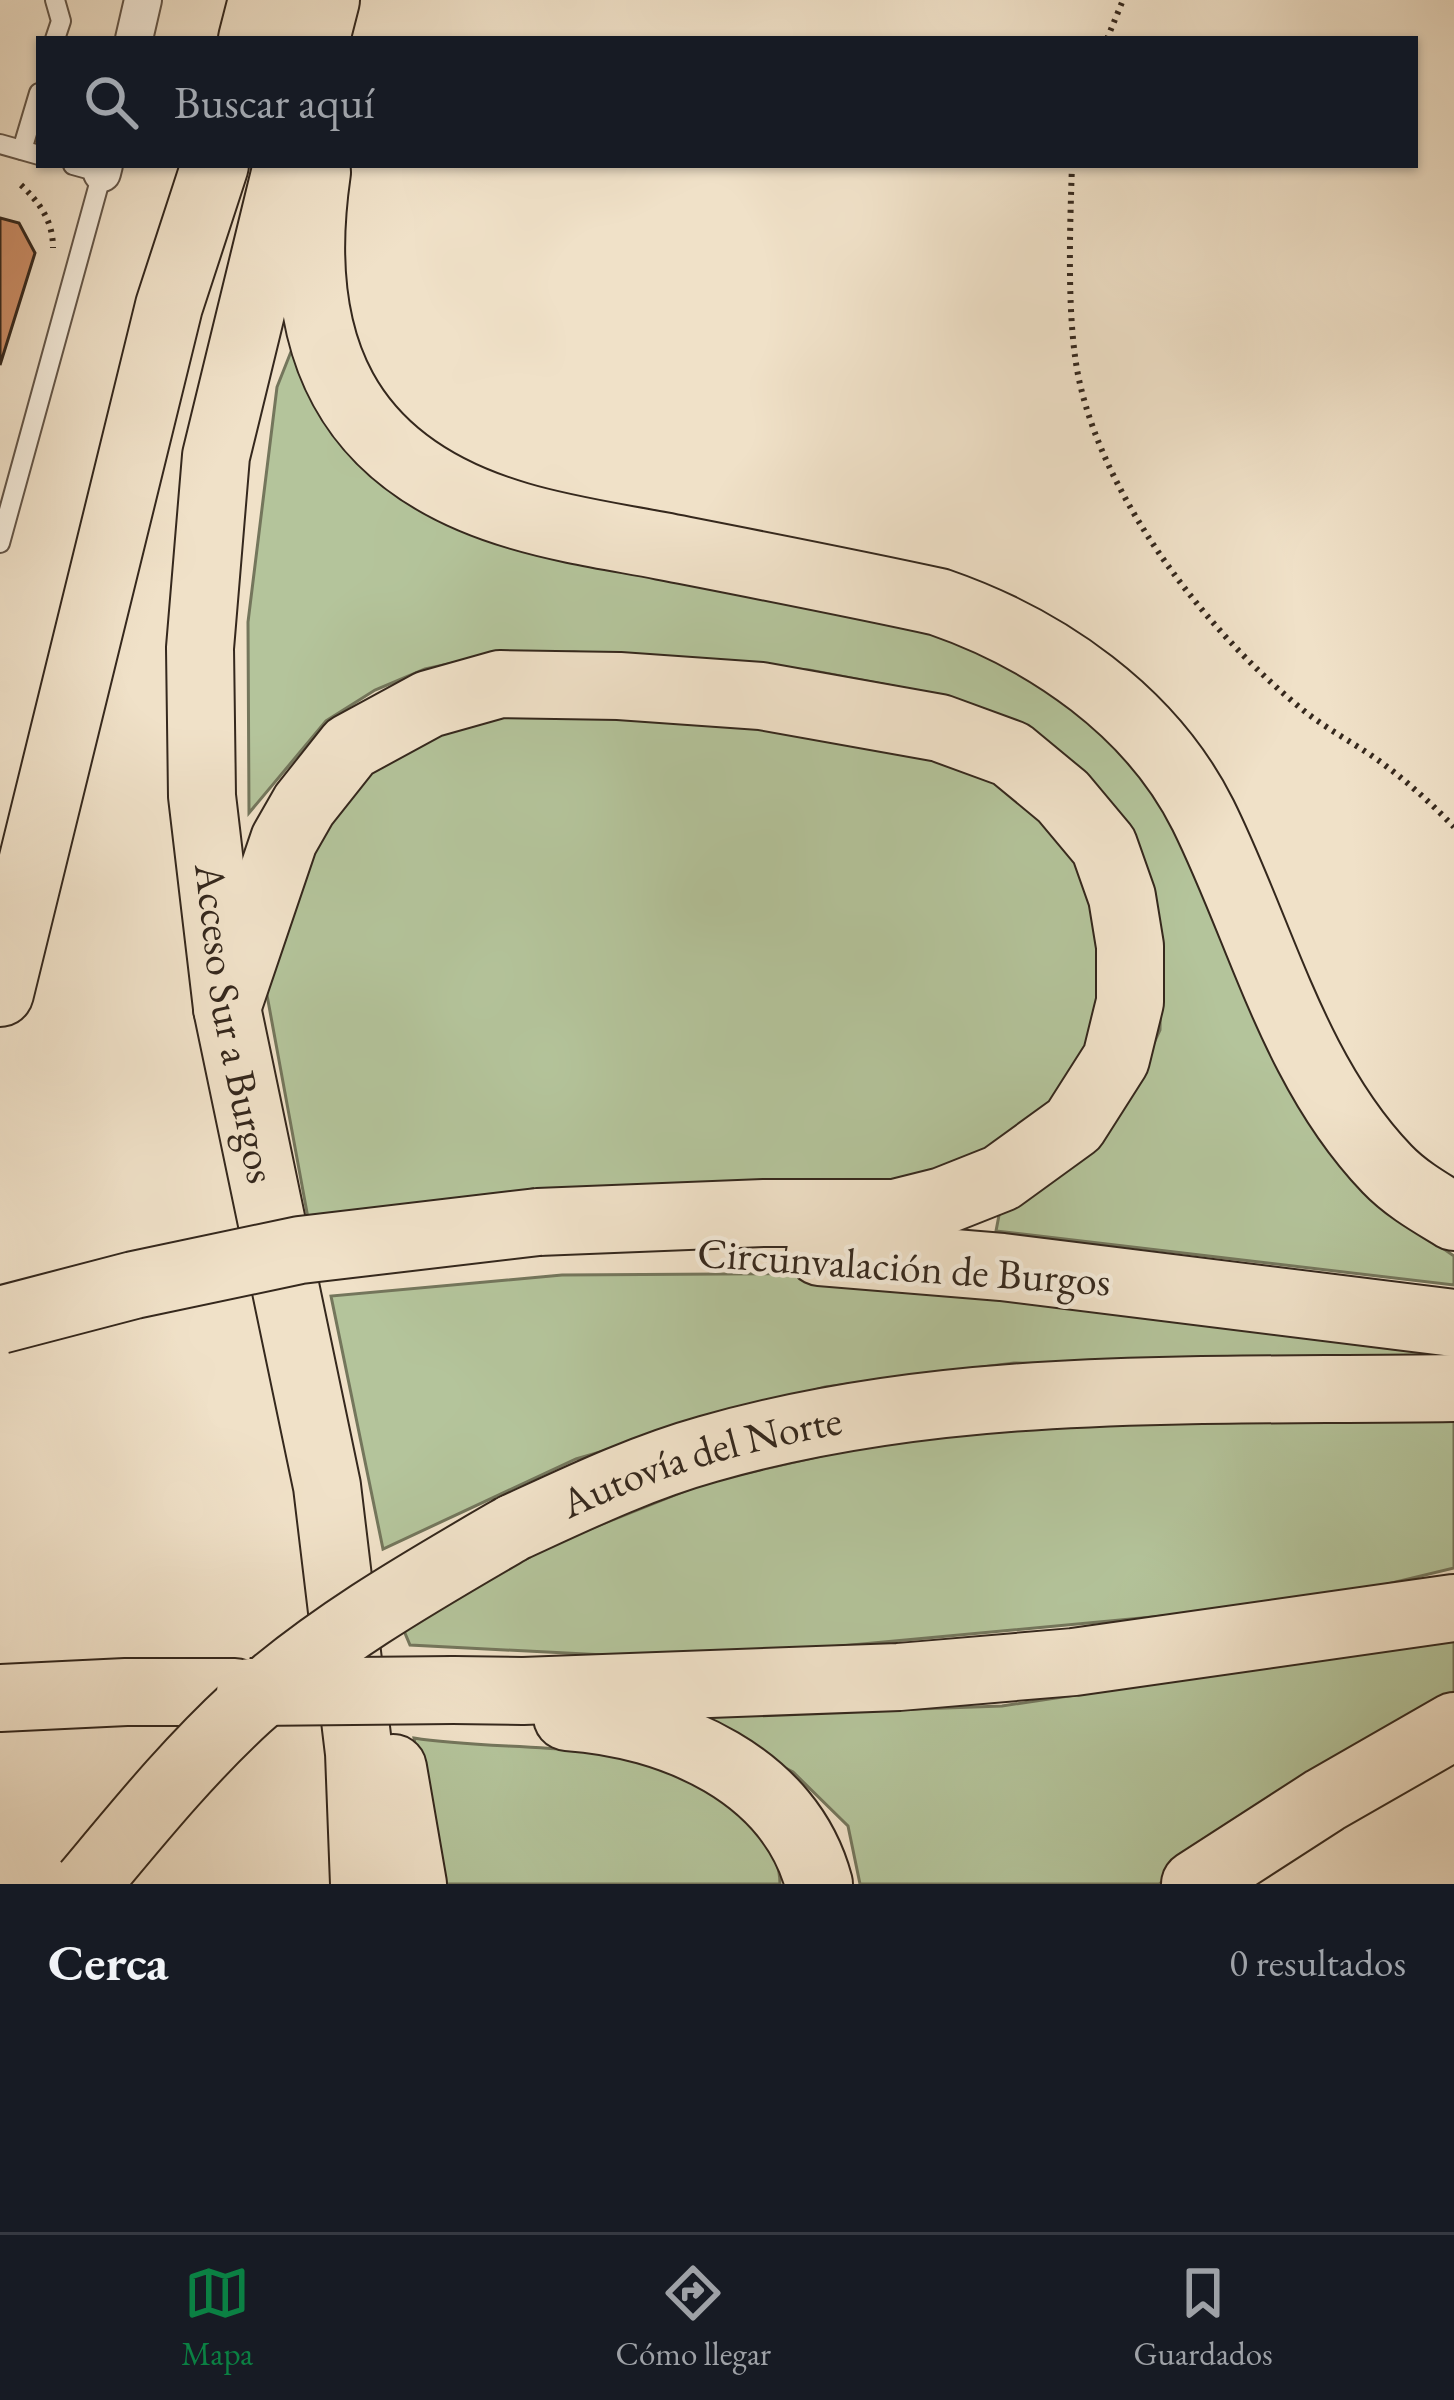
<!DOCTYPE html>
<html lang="es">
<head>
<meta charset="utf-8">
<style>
  :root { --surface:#171b24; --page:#242831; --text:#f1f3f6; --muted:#9ea1a6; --line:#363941; --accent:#0b8043 }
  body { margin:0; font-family:"EB Garamond",serif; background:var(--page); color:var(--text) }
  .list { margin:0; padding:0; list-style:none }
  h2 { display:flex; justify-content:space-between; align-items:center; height:156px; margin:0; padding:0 48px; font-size:51px }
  h2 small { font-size:39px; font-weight:400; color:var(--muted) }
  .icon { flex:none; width:66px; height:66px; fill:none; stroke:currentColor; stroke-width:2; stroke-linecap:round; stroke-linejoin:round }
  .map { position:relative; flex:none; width:1454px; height:1884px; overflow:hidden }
  .search { position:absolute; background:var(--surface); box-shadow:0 3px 9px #0004; left:36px; right:36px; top:36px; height:132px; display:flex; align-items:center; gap:30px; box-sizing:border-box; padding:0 42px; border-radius:0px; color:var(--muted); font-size:45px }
  .sheet { height:348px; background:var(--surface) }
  nav { display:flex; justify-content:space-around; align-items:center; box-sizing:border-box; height:168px; border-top:3px solid var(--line); background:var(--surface); font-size:33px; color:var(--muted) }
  nav a { display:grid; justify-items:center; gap:6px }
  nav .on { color:var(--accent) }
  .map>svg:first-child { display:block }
  .green { fill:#b4c49b; stroke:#74765c; stroke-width:3 }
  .building { fill:#cc8e67; stroke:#35281d; stroke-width:3 }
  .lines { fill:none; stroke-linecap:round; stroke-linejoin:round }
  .lane-casing { stroke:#645648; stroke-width:22 }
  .street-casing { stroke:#645648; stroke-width:40 }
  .highway-casing { stroke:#35281d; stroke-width:70 }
  .path { stroke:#35281d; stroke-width:6; stroke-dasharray:3 6; stroke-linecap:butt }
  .lane { stroke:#f5ecdb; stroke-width:18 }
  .street { stroke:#f5ecdb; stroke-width:36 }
  .highway { stroke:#f0e1c8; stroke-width:66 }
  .highway-bridge-casing { stroke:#35281d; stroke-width:70; stroke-linecap:butt }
  .highway-bridge { stroke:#f0e1c8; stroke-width:66 }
  .labels { text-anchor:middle; stroke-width:9; stroke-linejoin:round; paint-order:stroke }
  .street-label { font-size:42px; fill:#35281d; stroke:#f5ecdb }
</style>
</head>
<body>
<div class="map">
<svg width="1454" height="1884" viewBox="0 0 1454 1884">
  <rect width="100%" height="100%" fill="#f0e1c8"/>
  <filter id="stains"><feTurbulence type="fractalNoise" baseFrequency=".00167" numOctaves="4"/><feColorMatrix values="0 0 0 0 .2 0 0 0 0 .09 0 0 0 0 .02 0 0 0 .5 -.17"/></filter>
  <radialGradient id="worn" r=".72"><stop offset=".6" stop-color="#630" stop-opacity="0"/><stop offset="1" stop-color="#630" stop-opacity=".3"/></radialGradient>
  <g class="green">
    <polygon points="296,339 341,425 881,602 1100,704 1186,831 1386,1209 1454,1256 1454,1285 996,1231 1001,1205 1128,1099 1160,1030 1161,966 946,696 809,670 574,652 481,657 425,669 375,690 326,721 249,813 248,622 277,387"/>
    <polygon points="519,710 829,731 928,756 1006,783 1069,840 1096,914 1106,1008 1051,1116 956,1176 308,1218 262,968 294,880 351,785 433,734"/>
    <polygon points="903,1273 1454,1347 1454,1359 1165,1366 1014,1363 825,1387 576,1459 383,1549 331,1296 562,1275"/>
    <polygon points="1454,1407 1454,1568 1313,1602 787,1651 624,1656 410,1645 399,1619 530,1553 707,1482 913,1435"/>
    <polygon points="1454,1638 1454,1702 1345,1758 1159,1884 860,1884 848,1826 793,1772 689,1717 1002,1706"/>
    <path d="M414 1738C522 1756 692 1729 760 1834 771 1852 780 1862 780 1884H441Z"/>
  </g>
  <polygon class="building" points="0,218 19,223 35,253 0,365"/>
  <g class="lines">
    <g class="lane-casing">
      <g id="lane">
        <polyline points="55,0 61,21 55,39"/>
        <polyline points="0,144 39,155"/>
        <polyline points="22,150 39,93"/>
        <polyline points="0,543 102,173 73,165"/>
      </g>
    </g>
    <g class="street-casing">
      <g id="street">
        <polyline points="134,39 143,0"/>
        <polyline points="102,173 104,165"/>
      </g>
    </g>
    <g class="highway-casing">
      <g id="highway">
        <polyline points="252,39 262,0"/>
        <polyline points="316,39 326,0"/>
        <path id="s1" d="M287 165 216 456 200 648 202 796 227 1008 327 1486 359 1753 364 1884"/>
        <path d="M317 172C292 343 344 465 519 516 566 530 615 537 662 546 754 564 847 582 939 602 1046 639 1151 711 1203 815 1262 934 1293 1071 1387 1169 1406 1189 1431 1203 1454 1217"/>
        <polyline points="0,993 169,306 215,165"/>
        <polyline points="227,1008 284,840 304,805 350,747 429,704 500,684 619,686 761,696 940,728 1011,754 1063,797 1104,846 1122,897 1130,946 1130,1002 1116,1059 1074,1125 1001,1178 943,1201 895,1213 764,1213 538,1222"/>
        <polyline points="820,1252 1002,1267 1454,1323"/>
        <path id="s2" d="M513 1528C576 1499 640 1468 708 1449 951 1379 1204 1392 1454 1388"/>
        <polyline points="453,1690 523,1691 899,1677 1074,1662 1454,1608"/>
        <polyline points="0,1698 126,1692 235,1692"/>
        <path d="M567 1717C671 1724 790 1774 819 1884"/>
        <polyline points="393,1768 413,1884"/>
        <polyline points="1195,1884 1325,1800 1454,1726"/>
      </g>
    </g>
    <g class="path">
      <polyline points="1107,39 1123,0"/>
      <path d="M1072 165C1070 227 1066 325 1080 384 1108 505 1208 633 1303 710 1329 731 1360 746 1386 766 1410 784 1434 806 1454 827"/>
      <path d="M21 185C40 203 53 221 53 248"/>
    </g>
    <use href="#lane" class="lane"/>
    <use href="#street" class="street"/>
    <use href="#highway" class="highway"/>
    <g class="highway-bridge-casing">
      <g id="highway-bridge">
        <polyline points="0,1320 134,1285 300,1250 538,1222"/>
        <polyline points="250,1692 453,1690"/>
        <path d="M87 1884C138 1823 188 1761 247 1707 327 1635 420 1582 513 1528"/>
      </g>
    </g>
    <use href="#highway-bridge" class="highway-bridge"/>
  </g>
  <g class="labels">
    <g class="street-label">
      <text dy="15" stroke="none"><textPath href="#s1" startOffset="870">Acceso Sur a Burgos</textPath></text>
      <text transform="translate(904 1266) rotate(4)" y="15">Circunvalación de Burgos</text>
      <text dy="15" stroke="none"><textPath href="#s2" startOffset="201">Autovía del Norte</textPath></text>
    </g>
  </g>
  <rect width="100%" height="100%" filter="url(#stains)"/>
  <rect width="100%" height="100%" fill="url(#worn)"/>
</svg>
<div class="search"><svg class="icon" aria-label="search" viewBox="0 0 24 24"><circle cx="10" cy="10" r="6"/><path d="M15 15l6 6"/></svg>Buscar aquí</div>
</div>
<section class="sheet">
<h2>Cerca<small>0 resultados</small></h2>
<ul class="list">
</ul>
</section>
<nav>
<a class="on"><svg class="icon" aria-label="map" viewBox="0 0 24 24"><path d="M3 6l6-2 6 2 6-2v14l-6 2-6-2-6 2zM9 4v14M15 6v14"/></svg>Mapa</a>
<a><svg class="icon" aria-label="directions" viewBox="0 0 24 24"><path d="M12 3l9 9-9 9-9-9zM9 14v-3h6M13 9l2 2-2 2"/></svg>Cómo llegar</a>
<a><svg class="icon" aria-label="saved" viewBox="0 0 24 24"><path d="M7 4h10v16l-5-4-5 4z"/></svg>Guardados</a>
</nav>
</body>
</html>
